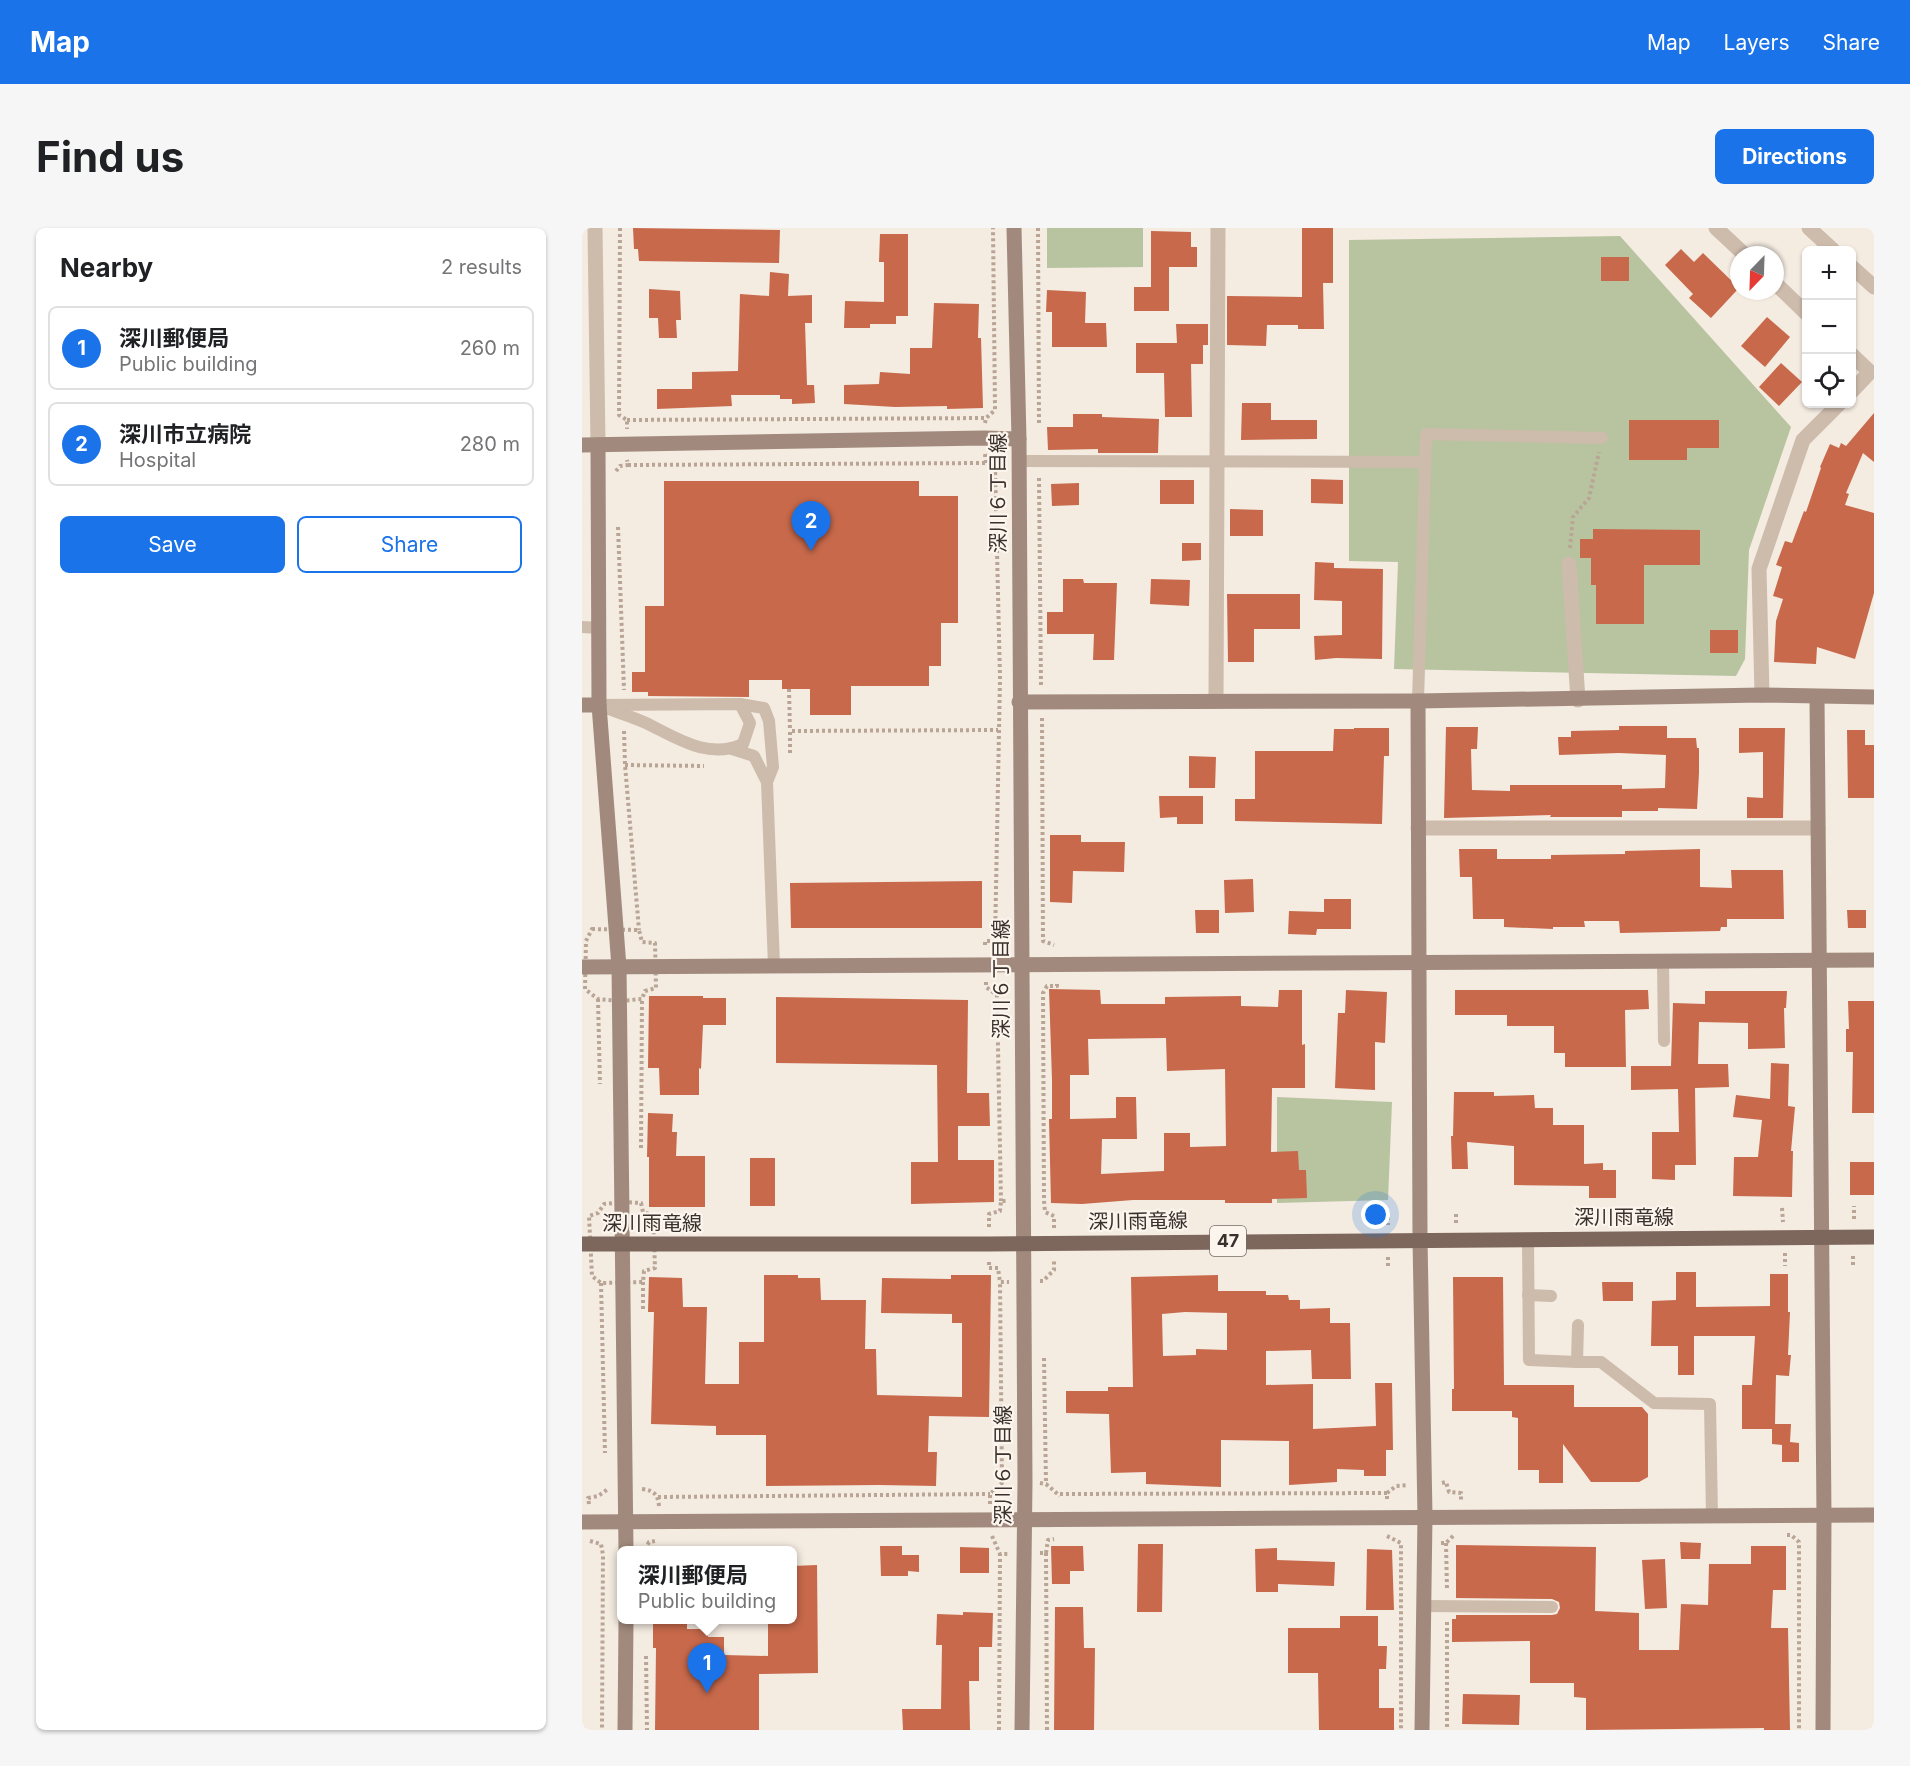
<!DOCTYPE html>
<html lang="en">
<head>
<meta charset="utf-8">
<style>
  :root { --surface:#fff; --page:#f6f6f6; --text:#202124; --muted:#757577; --line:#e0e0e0; --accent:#1a73e8 }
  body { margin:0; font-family:Inter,"Noto Sans JP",sans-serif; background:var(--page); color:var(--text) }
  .controls { position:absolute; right:18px; top:18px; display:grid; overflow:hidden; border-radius:9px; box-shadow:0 2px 4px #0004 }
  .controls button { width:54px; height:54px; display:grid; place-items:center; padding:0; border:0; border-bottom:2px solid var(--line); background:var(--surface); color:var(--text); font:30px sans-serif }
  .compass { position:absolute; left:1148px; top:18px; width:54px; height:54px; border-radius:50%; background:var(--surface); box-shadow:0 2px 4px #0004; rotate:203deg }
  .you { position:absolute; left:794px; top:987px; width:21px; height:21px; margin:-15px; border:4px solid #fff; border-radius:50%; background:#1a73e8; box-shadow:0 0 0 9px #1a73e833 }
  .badge { display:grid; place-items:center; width:39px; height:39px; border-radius:50%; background:var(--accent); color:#fff; font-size:20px; font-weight:700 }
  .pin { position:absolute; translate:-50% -50px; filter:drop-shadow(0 2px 3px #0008) }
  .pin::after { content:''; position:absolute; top:32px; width:21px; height:18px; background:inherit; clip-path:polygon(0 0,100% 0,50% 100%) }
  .popup { position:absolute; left:35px; top:1318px; width:180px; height:78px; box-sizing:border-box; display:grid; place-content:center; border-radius:9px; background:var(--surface); filter:drop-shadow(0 2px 4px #0005); font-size:20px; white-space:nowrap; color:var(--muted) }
  .popup b { font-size:22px; color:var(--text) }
  .popup::after { content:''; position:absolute; left:50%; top:100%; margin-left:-12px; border:12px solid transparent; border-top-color:var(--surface) }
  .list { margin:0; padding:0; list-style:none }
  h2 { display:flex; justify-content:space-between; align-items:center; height:78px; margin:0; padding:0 24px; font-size:26px }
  h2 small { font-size:20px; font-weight:400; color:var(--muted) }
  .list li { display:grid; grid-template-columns:39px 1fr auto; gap:18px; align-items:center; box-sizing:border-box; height:84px; margin:0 12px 12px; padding:0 12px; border:2px solid var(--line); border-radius:9px }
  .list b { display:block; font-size:22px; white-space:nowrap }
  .list p { margin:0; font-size:20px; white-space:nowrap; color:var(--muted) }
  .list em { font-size:20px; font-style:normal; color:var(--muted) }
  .actions { display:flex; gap:12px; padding:18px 24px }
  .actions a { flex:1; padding:14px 0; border:2px solid var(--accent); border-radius:9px; text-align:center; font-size:21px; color:var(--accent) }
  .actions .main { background:var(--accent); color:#fff }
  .icon { flex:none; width:33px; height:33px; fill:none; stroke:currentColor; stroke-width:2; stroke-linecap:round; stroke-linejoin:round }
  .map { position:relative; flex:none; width:1292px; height:1502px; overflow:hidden; border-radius:9px }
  header { display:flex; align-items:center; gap:36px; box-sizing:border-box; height:84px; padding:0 30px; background:var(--accent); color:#fff }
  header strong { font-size:28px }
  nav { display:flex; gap:33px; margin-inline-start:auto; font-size:21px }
  .intro { display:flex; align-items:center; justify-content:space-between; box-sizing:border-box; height:144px; padding:0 36px }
  h1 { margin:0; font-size:42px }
  .button { padding:15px 27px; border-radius:9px; background:var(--accent); color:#fff; font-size:21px; font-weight:700 }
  main { display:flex; gap:36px; padding:0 36px }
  aside { flex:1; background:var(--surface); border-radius:9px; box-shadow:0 2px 4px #0004 }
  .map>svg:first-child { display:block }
  .green { fill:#b8c4a0 }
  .building { fill:#c8694b; fill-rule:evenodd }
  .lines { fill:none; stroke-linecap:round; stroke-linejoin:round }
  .path { stroke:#b9a596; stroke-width:4; stroke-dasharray:3 3; stroke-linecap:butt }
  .lane { stroke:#cdbbac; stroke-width:12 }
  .street { stroke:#cdbbac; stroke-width:15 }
  .secondary { stroke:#a18a7d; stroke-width:15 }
  .primary { stroke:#7d675c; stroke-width:15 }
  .labels { text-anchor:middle; stroke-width:4.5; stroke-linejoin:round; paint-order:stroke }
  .shield { fill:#fbf5ee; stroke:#756b66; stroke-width:1.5 }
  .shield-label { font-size:18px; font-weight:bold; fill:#3b302b }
  .street-label { font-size:20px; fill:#3b302b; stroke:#fbf5ee }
</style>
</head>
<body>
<header>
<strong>Map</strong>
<nav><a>Map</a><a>Layers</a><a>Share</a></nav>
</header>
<div class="intro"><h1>Find us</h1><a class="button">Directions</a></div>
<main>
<aside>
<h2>Nearby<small>2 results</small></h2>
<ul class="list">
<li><span class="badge">1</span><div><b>深川郵便局</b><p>Public building</p></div><em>260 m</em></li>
<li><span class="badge">2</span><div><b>深川市立病院</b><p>Hospital</p></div><em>280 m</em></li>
</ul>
<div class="actions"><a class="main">Save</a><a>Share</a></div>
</aside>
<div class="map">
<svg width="1292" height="1502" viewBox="0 0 1292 1502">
  <rect width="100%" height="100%" fill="#f4ebe1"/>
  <g class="green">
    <polygon points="465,0 561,0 561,39 465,40"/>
    <polygon points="1038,8 1209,199 1167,322 1163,431 1154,448 812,441 816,334 767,333 767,12"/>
    <polygon points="695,869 810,874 806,972 695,975"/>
  </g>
  <g class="building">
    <polygon points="51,0 198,2 197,35 57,33 56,21 52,21"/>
    <polygon points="720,0 751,0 751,55 741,55 742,101 716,101 716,97 685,97 684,118 645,117 645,68 720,69"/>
    <polygon points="569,3 609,4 609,19 615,19 615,39 587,39 587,83 552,83 552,59 569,59"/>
    <polygon points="298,6 326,6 326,88 314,88 314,96 288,96 288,100 262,100 263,73 302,74 302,34 297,34"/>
    <polygon points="1099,21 1112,34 1121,25 1157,60 1129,90 1107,70 1111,66 1083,37"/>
    <rect x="1019" y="29" width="28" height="24"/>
    <polygon points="188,44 207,46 206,68 230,67 230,95 223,95 225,157 232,157 233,175 210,176 210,171 198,171 198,167 149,167 150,178 75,181 75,161 110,161 110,144 156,143 158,66 187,68"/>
    <polygon points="67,61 98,63 99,92 94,92 95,110 77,110 76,90 67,90"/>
    <polygon points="465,62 504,64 503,95 524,95 525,119 470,119 470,84 464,84"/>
    <polygon points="352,75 397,76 396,110 399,110 401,180 365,181 365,178 313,179 262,176 262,157 297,156 298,144 328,146 328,120 350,120"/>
    <polygon points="1185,89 1208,109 1183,139 1159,118"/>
    <polygon points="594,96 626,96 626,117 621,117 621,136 609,136 610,189 583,189 582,145 554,145 554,115 595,115"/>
    <polygon points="1199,135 1220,154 1197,178 1177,159"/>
    <polygon points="660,175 689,175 689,192 735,192 735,211 659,212"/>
    <polygon points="1292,185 1292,234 1281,225 1264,265 1267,266 1263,277 1292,285 1292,365 1273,431 1235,419 1234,436 1192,434 1194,393 1201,371 1191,368 1200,339 1194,337 1203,313 1210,315 1222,283 1224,284 1239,240 1238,239 1248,216 1257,220 1259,215 1264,218"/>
    <polygon points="491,186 520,186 520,189 577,191 576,225 516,225 516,221 466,222 465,199 491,199"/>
    <polygon points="1047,192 1137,192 1137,220 1105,220 1105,232 1047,232"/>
    <polygon points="729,251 761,252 761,276 729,275"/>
    <rect x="578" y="252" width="34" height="24"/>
    <polygon points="82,253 337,253 337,268 376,268 376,395 359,395 359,438 347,438 347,458 269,458 269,487 228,487 228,461 200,461 200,452 167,452 167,469 66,468 66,464 50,464 50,444 63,444 63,378 82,378"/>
    <polygon points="497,255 497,277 470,278 469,256"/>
    <polygon points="648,281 681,282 681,308 648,308"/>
    <polygon points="1011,301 1118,302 1118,337 1062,337 1062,396 1014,396 1014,357 1009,357 1009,330 998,330 998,311 1011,311"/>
    <polygon points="600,315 619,315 619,332 600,333"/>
    <polygon points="733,334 752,335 752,340 801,341 800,431 754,430 733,432 732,408 760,407 760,373 732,372"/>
    <polygon points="481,351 501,351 502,355 535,355 532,432 511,432 512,406 465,406 465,384 481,384"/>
    <polygon points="569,351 608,352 607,378 568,376"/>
    <polygon points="645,366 718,366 718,401 672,401 672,434 646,434"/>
    <rect x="1128" y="402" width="28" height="23"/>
    <polygon points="1037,498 1085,498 1085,510 1114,510 1115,520 1117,520 1117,545 1115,581 1076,580 1076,583 1040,583 1040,589 968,589 969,587 862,590 864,499 896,499 895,521 889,521 890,562 928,563 928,557 1040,557 1040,561 1083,560 1084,527 1037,525 977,527 976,509 989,509 989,503 1037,502"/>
    <polygon points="772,500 807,500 807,528 802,528 800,596 653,593 653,571 673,571 673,523 751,523 752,501 772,501"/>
    <polygon points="1157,500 1203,500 1201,590 1165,590 1165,569 1181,570 1181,524 1157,525"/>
    <polygon points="1265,502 1283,502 1283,517 1292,517 1292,570 1266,570"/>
    <polygon points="607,528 634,529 633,560 607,560"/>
    <polygon points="577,568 621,568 621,596 595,596 595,589 578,590"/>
    <polygon points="468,607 499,607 499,614 543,614 542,644 491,643 490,675 468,674"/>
    <polygon points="877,621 915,621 915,631 969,631 969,627 1043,626 1043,623 1118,621 1118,659 1150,660 1149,642 1201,642 1202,691 1145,691 1145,699 1139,699 1138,703 1038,705 1037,693 1002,693 1003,699 971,699 971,701 922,699 922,691 891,691 890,649 878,649"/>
    <polygon points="671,651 672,684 643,685 642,652"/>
    <polygon points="400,653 400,700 209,700 208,655"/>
    <polygon points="742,671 769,671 769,701 735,701 734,707 706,706 707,683 742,684"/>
    <polygon points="613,682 637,682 637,705 614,705"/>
    <polygon points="1265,682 1284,682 1284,700 1266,700"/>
    <path d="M467 761 518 762 519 776H583V769L659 768V778L696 779 697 762H720V817L723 816V860H690L689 924 716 923 717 942H724L725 970 690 971V975H643V972H551L500 976 469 975 467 891H470V852ZM584 810 585 843 643 841 644 918 608 919V905H582V943L519 946 520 911H555L554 869H534V890L488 891V847H507L506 811Z"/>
    <polygon points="764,762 805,764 803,815 793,814 793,862 753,860 756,785 763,785"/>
    <polygon points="873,762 1066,762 1067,781 1043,782 1044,839 983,839 983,825 972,825 972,798 925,798 925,787 873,787"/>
    <polygon points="1123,763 1205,763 1204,780 1202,780 1203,820 1166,821 1166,795 1117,794 1116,836 1146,836 1147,859 1113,860 1114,937 1093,937 1093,952 1070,951 1070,904 1097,904 1096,861 1049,862 1049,838 1089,838 1091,775 1123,776"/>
    <polygon points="67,768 121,768 121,770 144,770 144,797 121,797 119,841 117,840 117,867 78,867 77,840 66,840"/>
    <polygon points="194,769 386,772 385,865 407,865 408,898 376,898 376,932 412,932 412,974 329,976 329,934 356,934 355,837 194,835"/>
    <polygon points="1266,773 1292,773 1292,885 1270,885 1271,824 1264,824 1264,801 1267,801"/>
    <polygon points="1189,835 1207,836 1206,878 1213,879 1209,923 1211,923 1210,969 1151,968 1152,929 1176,929 1180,892 1151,889 1154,867 1188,871"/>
    <polygon points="872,864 912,864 912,868 952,867 953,880 971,880 971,897 1002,897 1002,936 1021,935 1021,942 1034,942 1034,970 1007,970 1007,958 932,957 932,918 885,914 886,941 870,941 869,908 871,908"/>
    <polygon points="66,885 91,886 90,904 95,904 94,928 123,928 123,979 67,979 67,929 65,929"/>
    <rect x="168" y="930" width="25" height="48"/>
    <rect x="1268" y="934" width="24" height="33"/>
    <polygon points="1094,1044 1114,1044 1114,1079 1188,1078 1188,1046 1206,1046 1206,1084 1208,1084 1206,1127 1209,1127 1207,1148 1194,1147 1193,1196 1209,1196 1208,1214 1217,1215 1217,1234 1200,1234 1200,1217 1190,1216 1190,1201 1160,1201 1160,1157 1170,1157 1173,1108 1112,1108 1112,1147 1096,1147 1096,1118 1069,1118 1070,1073 1094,1072"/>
    <polygon points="182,1047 216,1047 216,1050 238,1050 239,1072 284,1072 283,1121 294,1121 295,1167 380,1169 380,1095 370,1095 370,1086 299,1085 300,1050 369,1051 369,1047 409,1047 407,1189 347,1188 346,1224 355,1224 354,1258 297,1257 184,1258 184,1207 134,1207 134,1198 69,1196 72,1084 66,1084 67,1049 100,1050 101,1079 125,1079 123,1156 157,1156 157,1114 182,1114"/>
    <path d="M636 1047V1063H684V1067H706L707 1072H718V1081L748 1080V1095H768L769 1151H730L729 1122 684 1123V1157L731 1156V1201L794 1198 793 1155H810L811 1222H804V1248H782V1242L755 1241V1254L707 1257V1213L639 1212V1259L564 1256V1244L529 1245 527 1186 484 1185V1163H526V1159H551L549 1049ZM603 1084 645 1085V1122L614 1121V1127L581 1128 580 1086Z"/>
    <polygon points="871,1049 921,1049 922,1157 992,1157 992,1179 1060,1179 1066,1186 1066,1249 1057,1254 1009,1254 981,1216 981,1255 957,1255 957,1242 936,1242 936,1190 930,1189 930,1183 870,1183 870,1161 872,1161"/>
    <polygon points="1020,1054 1051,1054 1051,1073 1021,1073"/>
    <polygon points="1098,1314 1119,1315 1118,1331 1099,1331"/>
    <polygon points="556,1316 581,1316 580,1384 555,1384"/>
    <polygon points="874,1317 1014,1319 1013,1383 1057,1385 1057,1422 1097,1422 1099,1376 1126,1377 1127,1336 1169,1336 1169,1318 1204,1318 1204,1362 1191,1362 1189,1400 1206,1400 1208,1502 1182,1502 1182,1500 1004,1502 1004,1470 992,1469 992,1455 948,1455 948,1413 870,1414 870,1391 874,1391 874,1387 970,1387 975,1386 978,1380 977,1374 970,1371 874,1370"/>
    <polygon points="298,1318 320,1318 320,1327 337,1327 337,1344 326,1343 326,1348 299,1348"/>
    <polygon points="469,1318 501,1318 502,1343 488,1343 488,1356 470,1356"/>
    <polygon points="378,1319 407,1320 407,1345 378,1345"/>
    <polygon points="695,1320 695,1332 753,1334 752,1358 696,1356 696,1364 674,1364 673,1321"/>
    <polygon points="785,1321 810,1322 812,1382 784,1382"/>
    <polygon points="1083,1331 1085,1380 1063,1381 1060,1332"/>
    <polygon points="235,1337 236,1445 177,1446 177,1502 73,1502 74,1420 71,1420 71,1395 105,1395 105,1401 126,1401 126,1409 142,1409 142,1427 186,1428 186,1392 210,1392 210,1338"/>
    <polygon points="473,1379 501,1379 502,1420 513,1420 512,1502 472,1502"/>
    <polygon points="381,1384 411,1385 410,1419 397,1419 397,1453 387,1453 388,1502 321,1502 320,1481 359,1481 360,1417 354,1417 355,1386 381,1387"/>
    <polygon points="758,1388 796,1388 796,1418 805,1418 804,1441 797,1441 797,1480 812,1480 812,1502 737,1502 736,1445 706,1445 706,1400 758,1400"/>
    <polygon points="881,1466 938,1467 937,1497 880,1496"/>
  </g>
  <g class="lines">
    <g class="path">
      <polyline points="38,0 37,187 45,192 45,201"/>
      <polyline points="456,0 457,197"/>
      <polyline points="45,192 404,190"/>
      <polyline points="403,195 404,190 413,182 411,0"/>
      <polyline points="403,226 404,235 413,239 418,450 413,713 403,713 403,720"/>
      <polyline points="46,237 404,235"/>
      <polyline points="34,243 38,238 46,237 45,232"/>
      <polyline points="457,250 459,458"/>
      <polyline points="36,299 42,462"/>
      <polyline points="988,320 991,289 1007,270 1017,224"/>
      <polyline points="207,461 208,503"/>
      <polyline points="460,490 461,713 472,717"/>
      <polyline points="42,503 43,537 57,702"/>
      <polyline points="208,525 208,503 416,502"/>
      <polyline points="43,537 122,538"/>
      <polygon points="10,701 57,702 60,714 73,715 74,760 63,763 60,771 38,773 16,771 3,761 4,713"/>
      <polyline points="404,754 404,759 415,767 419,973"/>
      <polyline points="16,771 18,856"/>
      <polyline points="59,920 60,771"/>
      <polygon points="41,974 59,975 61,984 71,987 73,1040 62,1043 61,1054 19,1055 10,1048 7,988 16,985 22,976"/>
      <polyline points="1200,980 1201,994"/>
      <polyline points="806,983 806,997"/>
      <polyline points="1272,991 1272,978"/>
      <polyline points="874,995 874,983"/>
      <polyline points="407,999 407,986 418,983 419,973 425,973"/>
      <polyline points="472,1000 472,988 463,984 462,973 461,765 465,758 475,758 475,753"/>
      <polyline points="1203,1025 1203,1038"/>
      <polyline points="806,1029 806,1040"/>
      <polyline points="407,1034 407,1040 416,1040 418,1054 427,1054"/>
      <polyline points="1271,1037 1271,1026"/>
      <polyline points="458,1053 461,1053 472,1042 472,1032"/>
      <polyline points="61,1054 61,1083"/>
      <polyline points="19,1055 23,1225"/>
      <polyline points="462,1130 464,1256"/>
      <polyline points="458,1255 464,1256 478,1268"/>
      <polyline points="860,1255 864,1254 867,1264 879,1265 879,1273"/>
      <path d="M60 1261C72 1262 76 1267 77 1278"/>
      <polyline points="805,1265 814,1258 826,1257"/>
      <polyline points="478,1266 805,1265 805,1273"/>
      <polyline points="76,1269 408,1266"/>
      <polyline points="7,1276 6,1270 16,1268 26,1261"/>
      <polyline points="408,1276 408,1266 420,1255 418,1054"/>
      <polyline points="1205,1307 1209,1307 1217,1314 1217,1502"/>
      <polyline points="410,1308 418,1326 426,1326"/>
      <polyline points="805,1308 819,1315 819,1502"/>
      <polyline points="8,1313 19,1316 21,1327 20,1502"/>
      <polyline points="859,1315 864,1315 872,1307"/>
      <polyline points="864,1315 865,1362"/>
      <polyline points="63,1322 67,1314 74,1313"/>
      <polyline points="458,1325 464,1325 466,1312 472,1311"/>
      <polyline points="464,1325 465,1502"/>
      <polyline points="865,1394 865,1502"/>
      <polyline points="64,1428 65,1502"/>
      <polyline points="417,1502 418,1326"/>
    </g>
    <g class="lane">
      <polyline points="437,233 843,234"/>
      <polyline points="0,399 17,400"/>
      <polyline points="836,473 844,206 1020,210"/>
      <polyline points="17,477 158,476 182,480 187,493 191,539 185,554 192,737"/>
      <path d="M24 480C37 485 51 489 64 495 95 510 126 532 161 516L168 495 158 476"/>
      <polyline points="150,521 172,528 185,554"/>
      <polyline points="1081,733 1082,813"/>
      <polyline points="946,1011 947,1132 995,1134 996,1097"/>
      <polyline points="946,1067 969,1068"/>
      <polyline points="995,1134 1019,1134 1072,1175 1128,1176 1130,1288"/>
      <polyline points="841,1378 970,1379"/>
    </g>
    <g class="street">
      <polyline points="13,0 16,217"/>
      <polyline points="1134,0 1163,27"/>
      <polyline points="1227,0 1251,22"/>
      <polyline points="1270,39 1292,59"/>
      <polyline points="1193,55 1224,85"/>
      <polyline points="1270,127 1288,144 1270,163"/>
      <polyline points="987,336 996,472"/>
      <polyline points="1180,467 1177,341 1221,212 1257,176"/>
      <polyline points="634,473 636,0"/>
      <polyline points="836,600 1236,600"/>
    </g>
    <g class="secondary">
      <polyline points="432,0 437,211 440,738 443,1254 440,1502"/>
      <polyline points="0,217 402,210 437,211"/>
      <polyline points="16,217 17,477 37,739 44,1322"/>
      <polyline points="1235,469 1242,1288 1241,1502"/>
      <polyline points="836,473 838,1011 843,1288 840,1502"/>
      <polyline points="437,474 836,473 1180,467 1292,469"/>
      <polyline points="0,477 17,477"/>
      <polyline points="0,739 1292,732"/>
      <polyline points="0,1294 1292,1287"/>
      <polyline points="43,1502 44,1392"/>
    </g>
    <polyline class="primary" points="0,1016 406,1016 1292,1009"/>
  </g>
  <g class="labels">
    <rect class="shield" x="628" y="998" width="36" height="30" rx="4.5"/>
    <g class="shield-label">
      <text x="646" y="1019">47</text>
    </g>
    <g class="street-label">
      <text transform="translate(416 265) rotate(-90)" y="7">深川６丁目線</text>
      <text transform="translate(419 751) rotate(-90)" y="7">深川６丁目線</text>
      <text x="1042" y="996">深川雨竜線</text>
      <text transform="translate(556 993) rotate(-1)" y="7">深川雨竜線</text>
      <text x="70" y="1002">深川雨竜線</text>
      <text transform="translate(421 1237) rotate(-90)" y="7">深川６丁目線</text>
    </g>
  </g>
</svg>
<div class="controls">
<button>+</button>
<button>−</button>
<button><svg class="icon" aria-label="locate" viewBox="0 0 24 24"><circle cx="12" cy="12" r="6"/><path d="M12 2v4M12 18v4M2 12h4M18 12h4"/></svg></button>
</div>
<svg class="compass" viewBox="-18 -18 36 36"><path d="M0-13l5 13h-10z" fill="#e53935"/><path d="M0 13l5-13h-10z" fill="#757577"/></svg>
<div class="you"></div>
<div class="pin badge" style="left:125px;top:1465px">1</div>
<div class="popup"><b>深川郵便局</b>Public building</div>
<div class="pin badge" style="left:229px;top:323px">2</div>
</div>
</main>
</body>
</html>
